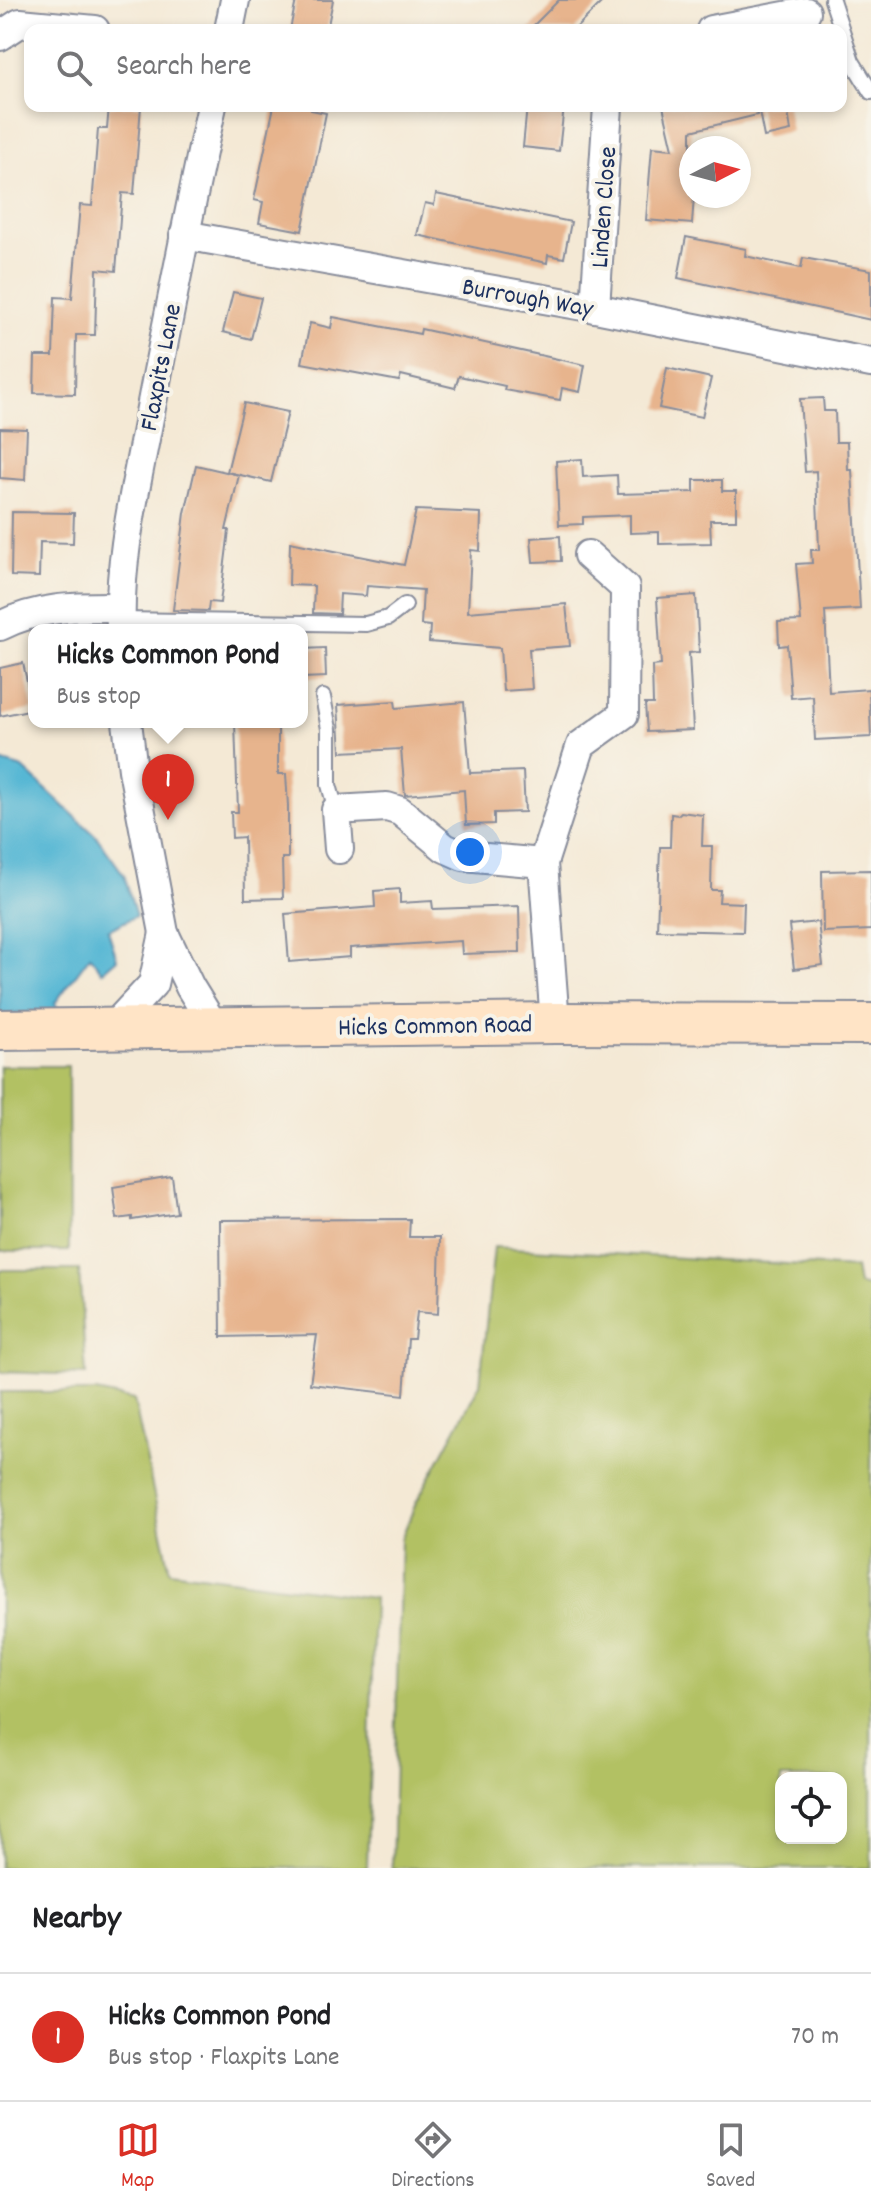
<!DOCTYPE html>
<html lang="en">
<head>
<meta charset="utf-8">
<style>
  :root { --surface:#fff; --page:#f2f2f2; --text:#202124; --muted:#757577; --line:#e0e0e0; --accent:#d93025 }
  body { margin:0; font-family:Dekko,sans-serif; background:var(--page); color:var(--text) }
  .controls { position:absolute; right:24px; bottom:24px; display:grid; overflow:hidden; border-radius:16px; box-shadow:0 4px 12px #0003 }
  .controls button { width:72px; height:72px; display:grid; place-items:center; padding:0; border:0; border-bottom:2px solid var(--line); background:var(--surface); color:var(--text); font:40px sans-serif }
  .compass { position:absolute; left:679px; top:136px; width:72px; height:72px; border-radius:50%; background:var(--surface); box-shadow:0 4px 12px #0003; rotate:84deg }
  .you { position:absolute; left:470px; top:852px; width:28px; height:28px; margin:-20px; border:6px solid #fff; border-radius:50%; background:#1a73e8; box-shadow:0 0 0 12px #1a73e833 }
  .badge { display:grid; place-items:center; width:52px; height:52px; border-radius:50%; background:var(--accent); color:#fff; font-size:26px; font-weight:700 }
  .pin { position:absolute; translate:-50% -66px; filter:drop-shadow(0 2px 4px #0008) }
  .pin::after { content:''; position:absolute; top:42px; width:28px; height:24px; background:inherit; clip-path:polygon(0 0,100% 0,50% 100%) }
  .popup { position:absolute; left:28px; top:624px; width:280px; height:104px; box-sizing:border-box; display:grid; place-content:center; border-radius:16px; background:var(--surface); filter:drop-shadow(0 2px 6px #0005); font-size:26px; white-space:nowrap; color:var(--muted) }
  .popup b { font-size:30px; color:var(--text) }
  .popup::after { content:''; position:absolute; left:50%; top:100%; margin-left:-16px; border:16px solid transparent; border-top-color:var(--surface) }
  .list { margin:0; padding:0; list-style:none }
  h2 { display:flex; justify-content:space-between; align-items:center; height:104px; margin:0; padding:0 32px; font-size:34px }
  h2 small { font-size:26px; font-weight:400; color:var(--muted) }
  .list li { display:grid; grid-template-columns:52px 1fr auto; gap:24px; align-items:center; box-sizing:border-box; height:128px; padding:0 32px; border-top:2px solid var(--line) }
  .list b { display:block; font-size:30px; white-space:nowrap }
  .list p { margin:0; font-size:26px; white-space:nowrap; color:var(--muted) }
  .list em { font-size:26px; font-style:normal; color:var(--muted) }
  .icon { flex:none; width:44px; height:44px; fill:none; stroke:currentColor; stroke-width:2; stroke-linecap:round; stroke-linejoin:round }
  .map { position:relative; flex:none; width:871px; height:1868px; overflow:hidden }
  .search { position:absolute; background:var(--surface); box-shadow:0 4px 12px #0003; left:24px; right:24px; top:24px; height:88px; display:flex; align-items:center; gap:20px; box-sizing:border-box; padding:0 28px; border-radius:16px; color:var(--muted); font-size:30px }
  .sheet { height:232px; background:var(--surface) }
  nav { display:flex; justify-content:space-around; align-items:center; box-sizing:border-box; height:112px; border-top:2px solid var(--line); background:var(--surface); font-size:22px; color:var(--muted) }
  nav a { display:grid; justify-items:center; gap:4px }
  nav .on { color:var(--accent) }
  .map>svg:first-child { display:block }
  .green { fill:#b2c163; stroke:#667860; stroke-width:2; fill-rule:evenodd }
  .water { fill:#56b7d4; stroke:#387399; stroke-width:2 }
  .building { fill:#e7b48d }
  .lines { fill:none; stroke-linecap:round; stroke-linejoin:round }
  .lane-casing { stroke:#888c9a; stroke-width:18 }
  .street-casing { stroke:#888c9a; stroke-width:32 }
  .secondary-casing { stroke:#888c9a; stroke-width:44 }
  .lane { stroke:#fff; stroke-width:14 }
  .street { stroke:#fff; stroke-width:28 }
  .secondary { stroke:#ffe4c6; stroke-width:40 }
  .labels { text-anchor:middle; stroke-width:8; stroke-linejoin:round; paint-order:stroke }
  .street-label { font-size:26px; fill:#1b2f5e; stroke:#f7f3e8 }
</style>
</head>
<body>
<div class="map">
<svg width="871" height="1868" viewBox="0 0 871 1868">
  <rect width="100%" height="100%" fill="#f7f3e8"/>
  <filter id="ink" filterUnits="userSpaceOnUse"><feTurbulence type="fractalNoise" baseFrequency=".0125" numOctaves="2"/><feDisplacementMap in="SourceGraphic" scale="16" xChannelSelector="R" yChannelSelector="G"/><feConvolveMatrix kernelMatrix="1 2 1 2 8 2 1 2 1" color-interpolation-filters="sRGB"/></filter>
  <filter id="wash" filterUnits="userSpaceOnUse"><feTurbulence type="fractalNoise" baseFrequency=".006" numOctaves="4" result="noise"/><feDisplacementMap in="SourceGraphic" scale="32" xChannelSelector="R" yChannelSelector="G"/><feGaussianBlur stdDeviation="1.8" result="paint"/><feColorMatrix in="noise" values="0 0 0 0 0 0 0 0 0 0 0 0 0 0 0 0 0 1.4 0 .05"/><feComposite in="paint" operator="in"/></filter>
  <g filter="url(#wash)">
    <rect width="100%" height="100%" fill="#f4e9d5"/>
    <g class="green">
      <polygon points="0,1066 68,1066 69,1251 0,1251"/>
      <path d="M494 1247 855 1268 858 1285 871 1287V1868H392L401 1539 416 1503 480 1384ZM781 1778H841V1838H781Z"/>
      <polygon points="0,1270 79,1270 86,1375 0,1372"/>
      <polygon points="0,1392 96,1392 134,1400 170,1571 374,1598 367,1868 0,1868"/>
    </g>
    <polygon class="water" points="0,761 23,768 96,836 124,875 136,916 108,930 117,959 102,972 90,956 55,1003 60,1015 0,1014"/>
    <g id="blocks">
      <g class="building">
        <polygon points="296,0 333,0 327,30 290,30"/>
        <polygon points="559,0 604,0 574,30 529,30"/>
        <polygon points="109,106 141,106 134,194 122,193 116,271 97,269 95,335 76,335 75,394 34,393 35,356 53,356 55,297 72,298 80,205 92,206 98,129 107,129"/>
        <polygon points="274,106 312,106 311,110 326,113 302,231 259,223 263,202 254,200"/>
        <polygon points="527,106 564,106 559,151 523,147"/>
        <polygon points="663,106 756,106 757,115 691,131 691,196 694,196 692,224 646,220 652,147 673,149"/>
        <polygon points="758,106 787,106 791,131 764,137"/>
        <polygon points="436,194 571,222 564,258 548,255 547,263 417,235 425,203 434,205"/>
        <polygon points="686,237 746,249 745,256 801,268 803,258 871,270 871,320 678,278"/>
        <polygon points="233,292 261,298 251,339 223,332"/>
        <polygon points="333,317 420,334 421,329 585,365 580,392 562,388 560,400 504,390 505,386 459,376 455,388 401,375 399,381 302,363 310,323 331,328"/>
        <polygon points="667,368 711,378 702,417 659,408"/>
        <polygon points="823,398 824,411 835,411 836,442 847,442 848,470 852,470 860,609 825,611 829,692 869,689 871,737 815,740 813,696 791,698 787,645 779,646 778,622 801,621 796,564 812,563 811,550 819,550 816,471 805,472 800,399"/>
        <polygon points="244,403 288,412 271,482 227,472"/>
        <polygon points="0,428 27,429 25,480 0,478"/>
        <polygon points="582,459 583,477 617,475 618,494 694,492 694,480 722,480 722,491 736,491 736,520 710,520 711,543 659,544 659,532 630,533 630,515 583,517 583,524 559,525 556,461"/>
        <polygon points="196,465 239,475 226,530 229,530 220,603 209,602 208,611 173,610 185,513"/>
        <polygon points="416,510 481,513 480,551 471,550 468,612 566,604 570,646 529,649 532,689 503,691 500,648 429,642 430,626 421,625 423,590 367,586 366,596 340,594 339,614 313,613 314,586 289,585 290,542 404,565"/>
        <polygon points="12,512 74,513 73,543 40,542 39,577 11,576"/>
        <polygon points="560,536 561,561 533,562 531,538"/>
        <polygon points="696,595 699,652 689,653 693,730 647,732 645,704 653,704 652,666 661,665 657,598"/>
        <polygon points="325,648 326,677 302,678 302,649"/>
        <polygon points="23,663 33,709 0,716 0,668"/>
        <polygon points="395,701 396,708 464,702 470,773 523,771 525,812 494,813 494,824 466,825 464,790 405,795 401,749 341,752 338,705"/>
        <polygon points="235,722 278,722 278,774 286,774 288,806 288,858 282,858 283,898 245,899 244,837 232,838 231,812 238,812"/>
        <polygon points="681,812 703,815 702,846 712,846 711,890 720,890 719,902 744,903 743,932 657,930 660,847 670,847 671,814 678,815"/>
        <polygon points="871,870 871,930 823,932 822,871"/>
        <polygon points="400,889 400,903 432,901 433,909 519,906 520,952 462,954 461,941 350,948 350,957 289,962 285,914 375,907 374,891"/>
        <polygon points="818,922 823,965 794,969 789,925"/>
        <polygon points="172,1177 177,1213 132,1220 132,1217 117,1219 113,1187"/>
        <polygon points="410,1219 409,1237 440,1237 438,1314 417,1312 414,1339 408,1339 404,1395 310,1384 317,1335 221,1337 220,1220"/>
      </g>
    </g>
  </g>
  <g filter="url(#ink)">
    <use href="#blocks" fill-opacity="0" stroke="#888c9a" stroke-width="2"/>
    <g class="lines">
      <g class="lane-casing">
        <g id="lane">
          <polyline points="832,0 852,61 871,92"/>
          <polyline points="120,620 366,624 388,618 405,605"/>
          <polyline points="323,697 329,729 329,785 336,810"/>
        </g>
      </g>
      <g class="street-casing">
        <g id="street">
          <polyline points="229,30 235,0"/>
          <polyline points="711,30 806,12"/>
          <polyline points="0,36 20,23 95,30"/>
          <polyline points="184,235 595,308 871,363"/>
          <polyline points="595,308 608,106"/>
          <path d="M0 626C39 606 77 607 119 607"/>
          <path d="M121 630C118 559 136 488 149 418 169 314 189 210 212 106"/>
          <polyline points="127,722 133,770 164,933 190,987 214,1026"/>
          <polyline points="339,849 336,810 387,807 400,811 445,848 463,856 543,863"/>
          <polyline points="555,1023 543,863 581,745 624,714 625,588 588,555"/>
          <polyline points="112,1028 153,984 164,933"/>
        </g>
      </g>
      <g class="secondary-casing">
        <polyline id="secondary" points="0,1030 555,1023 871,1024"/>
      </g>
      <use href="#lane" class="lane"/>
      <use href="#street" class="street"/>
      <use href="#secondary" class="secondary"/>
    </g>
  </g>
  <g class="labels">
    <g class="street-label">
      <text transform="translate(602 207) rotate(-86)" y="9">Linden Close</text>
      <text transform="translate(528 296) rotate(10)" y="9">Burrough Way</text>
      <text transform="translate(159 367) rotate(-79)" y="9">Flaxpits Lane</text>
      <text transform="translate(435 1024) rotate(-1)" y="9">Hicks Common Road</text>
    </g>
  </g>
</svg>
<div class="controls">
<button><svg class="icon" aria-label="locate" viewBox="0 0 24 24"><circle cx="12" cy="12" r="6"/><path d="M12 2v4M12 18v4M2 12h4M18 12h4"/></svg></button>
</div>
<svg class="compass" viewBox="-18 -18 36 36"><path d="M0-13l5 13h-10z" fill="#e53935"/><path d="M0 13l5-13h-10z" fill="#757577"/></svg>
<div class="you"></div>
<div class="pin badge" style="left:168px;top:820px">1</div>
<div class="popup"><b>Hicks Common Pond</b>Bus stop</div>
<div class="search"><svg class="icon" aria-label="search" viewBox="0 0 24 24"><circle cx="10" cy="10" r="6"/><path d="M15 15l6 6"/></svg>Search here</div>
</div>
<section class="sheet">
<h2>Nearby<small></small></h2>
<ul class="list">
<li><span class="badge">1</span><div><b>Hicks Common Pond</b><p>Bus stop · Flaxpits Lane</p></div><em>70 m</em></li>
</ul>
</section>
<nav>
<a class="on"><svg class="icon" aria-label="map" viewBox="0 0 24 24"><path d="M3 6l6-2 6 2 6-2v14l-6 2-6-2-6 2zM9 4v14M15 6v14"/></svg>Map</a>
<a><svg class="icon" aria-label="directions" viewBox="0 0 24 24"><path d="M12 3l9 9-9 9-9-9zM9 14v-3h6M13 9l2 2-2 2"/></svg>Directions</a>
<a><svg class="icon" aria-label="saved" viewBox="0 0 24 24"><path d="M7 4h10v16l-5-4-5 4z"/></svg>Saved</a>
</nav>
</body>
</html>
